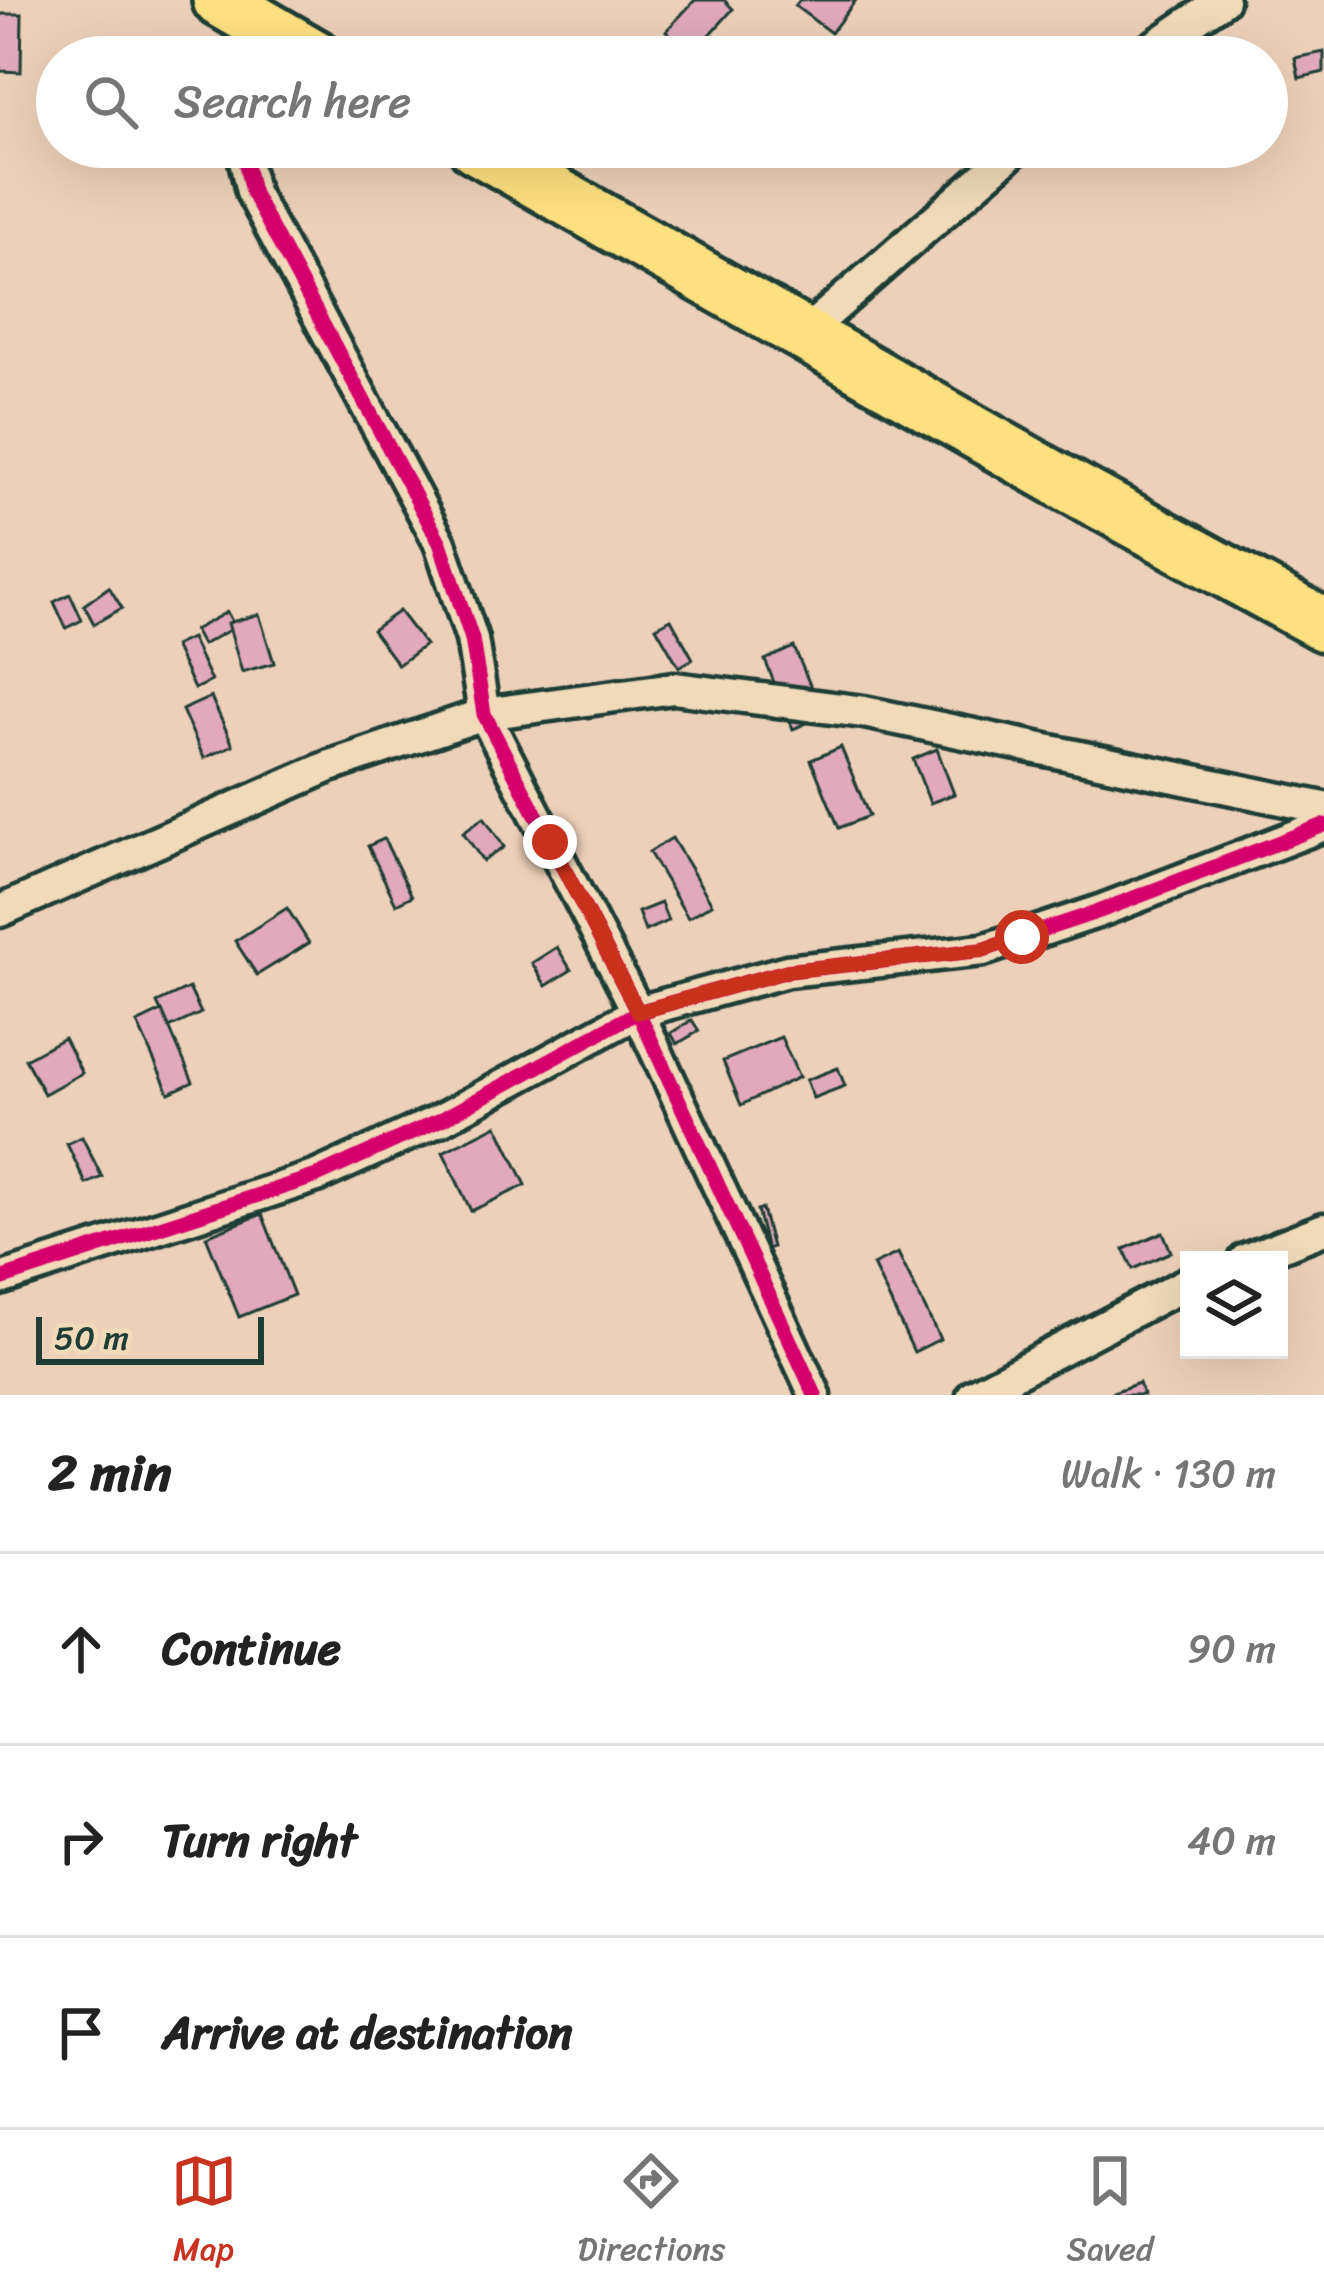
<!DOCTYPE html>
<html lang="en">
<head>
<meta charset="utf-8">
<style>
  :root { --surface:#fff; --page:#f6f6f6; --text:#222; --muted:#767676; --line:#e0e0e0; --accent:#c8321e }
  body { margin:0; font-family:Sriracha,sans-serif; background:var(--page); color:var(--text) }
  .controls { position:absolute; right:36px; bottom:36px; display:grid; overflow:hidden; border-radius:0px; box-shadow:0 12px 48px #0002 }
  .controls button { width:108px; height:108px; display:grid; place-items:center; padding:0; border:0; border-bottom:3px solid var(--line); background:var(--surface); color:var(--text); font:60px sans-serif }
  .scale { position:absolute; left:36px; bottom:30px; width:228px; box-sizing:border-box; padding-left:12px; border:6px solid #1f3d34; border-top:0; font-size:33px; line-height:42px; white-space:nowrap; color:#1f3d34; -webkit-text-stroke:9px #f0dab9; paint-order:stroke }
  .stop { position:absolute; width:36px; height:36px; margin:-27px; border:9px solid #c8321e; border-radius:50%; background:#fff }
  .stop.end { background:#c8321e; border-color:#fff; box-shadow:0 3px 12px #0008 }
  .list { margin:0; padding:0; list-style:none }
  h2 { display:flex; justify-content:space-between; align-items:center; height:156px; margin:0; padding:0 48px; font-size:51px }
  h2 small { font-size:39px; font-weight:400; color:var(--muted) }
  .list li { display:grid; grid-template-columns:78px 1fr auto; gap:36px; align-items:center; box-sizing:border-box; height:192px; padding:0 48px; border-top:3px solid var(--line) }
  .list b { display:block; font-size:45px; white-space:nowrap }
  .list em { font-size:39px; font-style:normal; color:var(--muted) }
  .icon { flex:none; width:66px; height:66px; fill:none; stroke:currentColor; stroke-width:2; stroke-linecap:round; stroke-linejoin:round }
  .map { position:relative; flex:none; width:1324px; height:1395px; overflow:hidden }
  .search { position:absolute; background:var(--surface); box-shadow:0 12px 48px #0002; left:36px; right:36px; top:36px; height:132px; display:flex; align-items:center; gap:30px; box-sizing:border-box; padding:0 42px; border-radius:66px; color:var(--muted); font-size:45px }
  .sheet { height:732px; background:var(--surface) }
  nav { display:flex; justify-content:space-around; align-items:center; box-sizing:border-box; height:168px; border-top:3px solid var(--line); background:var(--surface); font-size:33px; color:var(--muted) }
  nav a { display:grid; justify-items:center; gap:6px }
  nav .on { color:var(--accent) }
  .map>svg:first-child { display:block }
  .building { fill:#e1a9bb; stroke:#1f3d34; stroke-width:3 }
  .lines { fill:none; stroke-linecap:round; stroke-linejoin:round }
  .minor-casing { stroke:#1f3d34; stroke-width:39 }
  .trunk-casing { stroke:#1f3d34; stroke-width:60 }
  .minor { stroke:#f0dab9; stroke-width:30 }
  .trunk { stroke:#fde080; stroke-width:51 }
  .cycleway-casing { stroke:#f0dab9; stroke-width:22 }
  .cycleway { stroke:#d6006c; stroke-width:15 }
  .route { stroke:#c8321e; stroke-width:15 }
</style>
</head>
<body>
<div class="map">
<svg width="1324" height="1395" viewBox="0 0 1324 1395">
  <rect width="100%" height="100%" fill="#edd0b9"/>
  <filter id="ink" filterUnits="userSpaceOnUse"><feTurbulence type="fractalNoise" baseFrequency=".00833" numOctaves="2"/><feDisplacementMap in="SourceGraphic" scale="24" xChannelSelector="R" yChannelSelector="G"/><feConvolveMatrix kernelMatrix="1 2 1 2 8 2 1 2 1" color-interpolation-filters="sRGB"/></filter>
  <g filter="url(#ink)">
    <g class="building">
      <polygon points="695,0 724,0 733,9 692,55 666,31"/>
      <polygon points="800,0 856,0 831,33 795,6"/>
      <polygon points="0,14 22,14 21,72 0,71"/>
      <polygon points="1324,52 1324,72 1299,78 1295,58"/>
      <polygon points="109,587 122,608 94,624 84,605"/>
      <polygon points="70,594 82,620 66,628 54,602"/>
      <polygon points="399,611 425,645 398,665 372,630"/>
      <polygon points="227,612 235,627 202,645 194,630"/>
      <polygon points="259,614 274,663 242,672 228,623"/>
      <polygon points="671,619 693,659 679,667 656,627"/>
      <polygon points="191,638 211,681 194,689 174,646"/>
      <polygon points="794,647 823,716 793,729 765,660"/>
      <polygon points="211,697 233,745 204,758 182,710"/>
      <polygon points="841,747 869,816 839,828 811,760"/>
      <polygon points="937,749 954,794 930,803 913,759"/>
      <polygon points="484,817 504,847 483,861 463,832"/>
      <polygon points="672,838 712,904 688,918 649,852"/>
      <polygon points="384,839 412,896 396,904 368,846"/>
      <polygon points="661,903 668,921 645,931 638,912"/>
      <polygon points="287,908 309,943 257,975 235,941"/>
      <polygon points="557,947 571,970 546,986 532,963"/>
      <polygon points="189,988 201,1013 169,1028 157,1003"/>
      <polygon points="162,1011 193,1082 169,1093 137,1023"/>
      <polygon points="692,1020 699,1031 677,1044 671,1033"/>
      <polygon points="781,1037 799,1077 741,1105 723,1061"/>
      <polygon points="64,1038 82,1073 44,1094 25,1059"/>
      <polygon points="838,1068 845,1086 813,1098 806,1080"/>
      <polygon points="497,1125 526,1185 471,1211 443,1152"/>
      <polygon points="82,1137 102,1177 86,1184 67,1144"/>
      <polygon points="762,1209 772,1247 767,1249 757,1210"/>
      <polygon points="262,1214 294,1295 239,1317 206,1236"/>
      <polygon points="1163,1232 1171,1252 1133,1269 1124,1249"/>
      <polygon points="898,1253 940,1339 914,1352 873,1265"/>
      <polygon points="1139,1383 1143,1395 1114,1395 1113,1392"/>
    </g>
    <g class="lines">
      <g class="minor-casing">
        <g id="minor">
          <polyline points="1139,57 1223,0"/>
          <polyline points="242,147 252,192 440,543 472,639 484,714 638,1012 815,1395"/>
          <polyline points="804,334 1018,147"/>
          <polyline points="0,911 330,766 484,714 674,688 864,712 1324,808"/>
          <polyline points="1245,1260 1324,1229"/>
          <polyline points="0,1279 317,1176 442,1119 638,1012 787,971 983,950 1100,911 1324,825"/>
          <polyline points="973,1395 1189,1282"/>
        </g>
      </g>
      <g class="trunk-casing">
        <g id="trunk">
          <polyline points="219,0 317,57"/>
          <polyline points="475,147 1064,483 1324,625"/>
        </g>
      </g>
      <use href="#minor" class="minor"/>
      <use href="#trunk" class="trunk"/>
      <g class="cycleway-casing">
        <g id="cycleway">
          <polyline points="242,147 252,192 440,543 472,639 484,714 638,1012 815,1395"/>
          <polyline points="0,1279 317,1176 442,1119 638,1012 787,971 983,950 1100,911 1324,825"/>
        </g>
      </g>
      <use href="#cycleway" class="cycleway"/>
    </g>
  </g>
  <g class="lines" filter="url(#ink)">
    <polyline class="route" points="550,842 638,1012 787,971 983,950 1022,937"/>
  </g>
</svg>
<div class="controls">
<button><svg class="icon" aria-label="layers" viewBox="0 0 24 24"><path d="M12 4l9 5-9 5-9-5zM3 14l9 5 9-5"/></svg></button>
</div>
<div class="scale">50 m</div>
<div class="stop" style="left:1022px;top:937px"></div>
<div class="stop end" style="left:550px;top:842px"></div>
<div class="search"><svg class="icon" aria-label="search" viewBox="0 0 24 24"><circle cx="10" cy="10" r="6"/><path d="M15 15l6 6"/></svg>Search here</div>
</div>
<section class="sheet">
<h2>2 min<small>Walk · 130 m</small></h2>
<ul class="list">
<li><svg class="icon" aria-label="ahead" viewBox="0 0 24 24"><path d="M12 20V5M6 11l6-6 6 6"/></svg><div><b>Continue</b></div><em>90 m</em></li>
<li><svg class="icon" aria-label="right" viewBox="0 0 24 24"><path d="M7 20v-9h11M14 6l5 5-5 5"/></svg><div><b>Turn right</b></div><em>40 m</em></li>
<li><svg class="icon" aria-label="arrive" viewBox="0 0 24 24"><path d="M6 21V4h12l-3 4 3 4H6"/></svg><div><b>Arrive at destination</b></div></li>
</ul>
</section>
<nav>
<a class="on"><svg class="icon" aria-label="map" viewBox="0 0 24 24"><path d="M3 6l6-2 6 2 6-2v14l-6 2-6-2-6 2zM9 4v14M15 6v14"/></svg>Map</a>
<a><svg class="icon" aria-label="directions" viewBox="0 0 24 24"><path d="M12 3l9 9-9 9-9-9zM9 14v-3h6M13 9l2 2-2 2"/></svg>Directions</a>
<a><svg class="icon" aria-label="saved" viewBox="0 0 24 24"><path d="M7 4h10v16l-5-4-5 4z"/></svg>Saved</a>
</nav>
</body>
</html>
